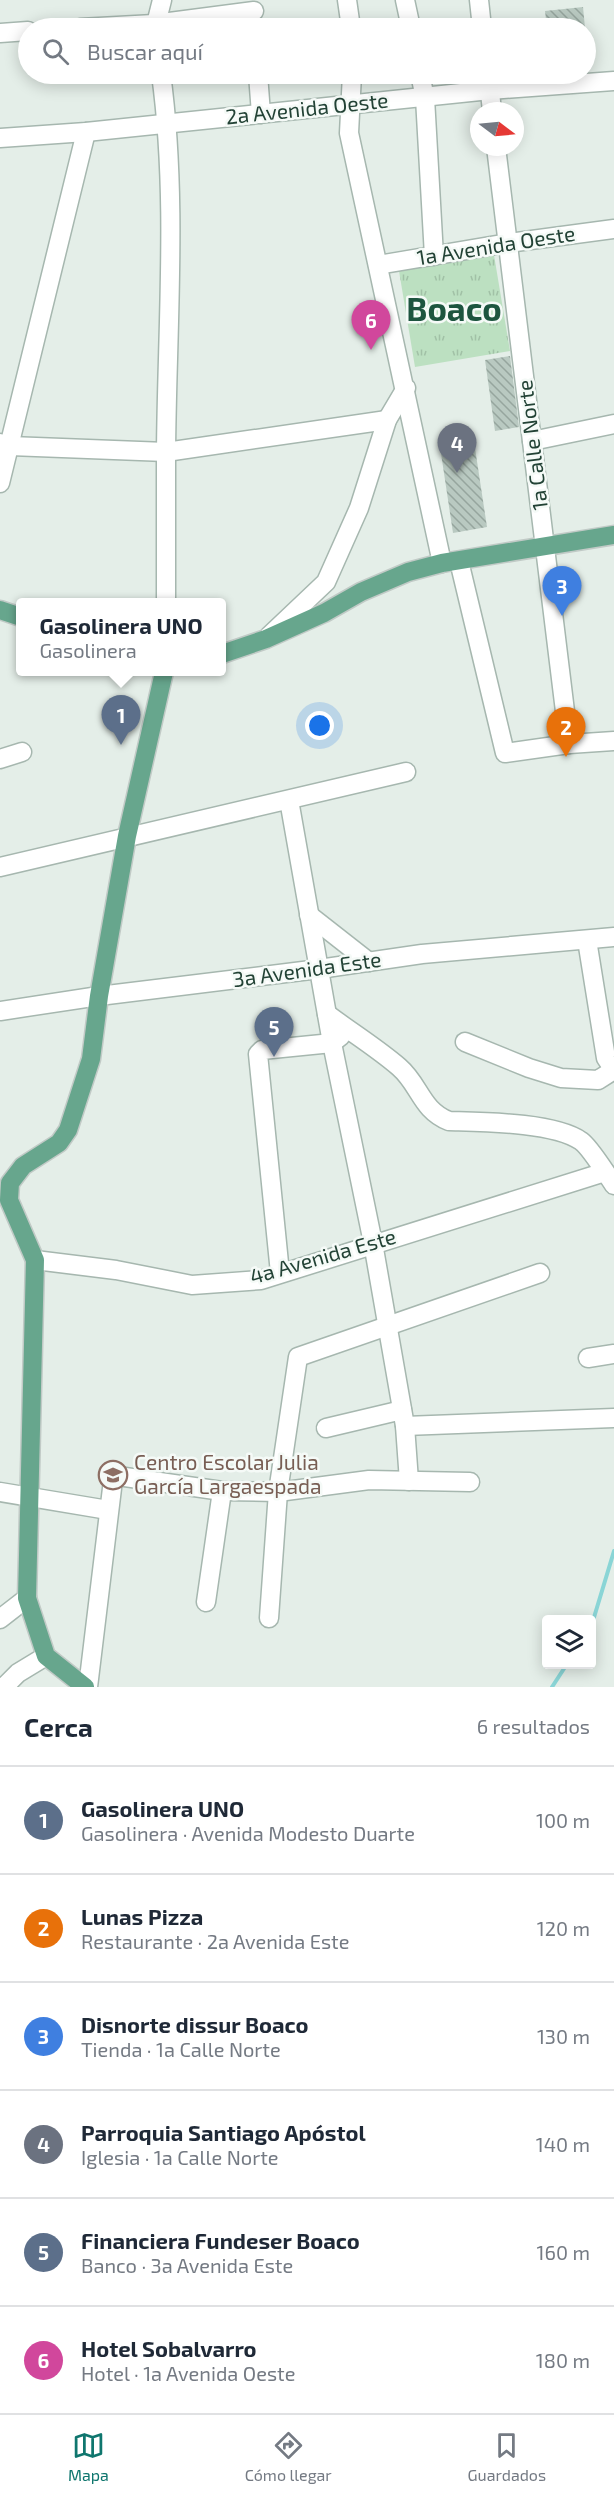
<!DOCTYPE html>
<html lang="es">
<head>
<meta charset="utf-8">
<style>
  :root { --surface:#fff; --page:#f2f2f3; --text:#1f2937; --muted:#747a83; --line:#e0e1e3; --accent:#0f766e }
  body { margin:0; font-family:"Exo 2",sans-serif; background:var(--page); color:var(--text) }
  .controls { position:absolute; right:18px; bottom:18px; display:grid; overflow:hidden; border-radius:6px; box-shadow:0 3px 15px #0003 }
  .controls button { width:54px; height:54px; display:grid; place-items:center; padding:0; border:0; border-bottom:2px solid var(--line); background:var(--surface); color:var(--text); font:30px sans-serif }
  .compass { position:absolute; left:470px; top:102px; width:54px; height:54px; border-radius:50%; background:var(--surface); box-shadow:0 3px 15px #0003; rotate:106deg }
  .you { position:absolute; left:320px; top:726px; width:21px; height:21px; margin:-15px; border:4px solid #fff; border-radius:50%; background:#1a73e8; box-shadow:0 0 0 9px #1a73e833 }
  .badge { display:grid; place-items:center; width:39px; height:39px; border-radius:50%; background:var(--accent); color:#fff; font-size:20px; font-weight:700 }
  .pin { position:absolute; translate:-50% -50px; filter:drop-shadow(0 2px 3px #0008) }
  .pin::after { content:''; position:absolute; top:32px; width:21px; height:18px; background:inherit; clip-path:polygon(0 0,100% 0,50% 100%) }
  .popup { position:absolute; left:16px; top:598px; width:210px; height:78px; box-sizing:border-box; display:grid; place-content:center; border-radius:6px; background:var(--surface); filter:drop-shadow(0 2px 4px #0005); font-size:20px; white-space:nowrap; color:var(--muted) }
  .popup b { font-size:22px; color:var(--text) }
  .popup::after { content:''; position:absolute; left:50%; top:100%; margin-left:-12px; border:12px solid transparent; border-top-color:var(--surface) }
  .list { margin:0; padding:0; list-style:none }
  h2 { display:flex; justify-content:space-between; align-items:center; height:78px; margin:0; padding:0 24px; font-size:26px }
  h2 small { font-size:20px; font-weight:400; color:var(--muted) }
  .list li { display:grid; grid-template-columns:39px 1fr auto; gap:18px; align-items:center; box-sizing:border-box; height:108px; padding:0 24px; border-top:2px solid var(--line) }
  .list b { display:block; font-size:22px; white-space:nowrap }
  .list p { margin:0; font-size:20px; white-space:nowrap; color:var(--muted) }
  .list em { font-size:20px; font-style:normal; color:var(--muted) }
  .icon { flex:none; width:33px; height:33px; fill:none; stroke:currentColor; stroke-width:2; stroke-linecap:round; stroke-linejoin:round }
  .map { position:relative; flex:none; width:614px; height:1687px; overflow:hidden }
  .search { position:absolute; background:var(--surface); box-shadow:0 3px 15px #0003; left:18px; right:18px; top:18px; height:66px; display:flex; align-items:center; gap:15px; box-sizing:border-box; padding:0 21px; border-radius:33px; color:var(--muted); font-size:22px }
  .sheet { height:726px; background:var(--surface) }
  nav { display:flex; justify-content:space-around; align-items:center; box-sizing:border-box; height:84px; border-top:2px solid var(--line); background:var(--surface); font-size:16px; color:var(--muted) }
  nav a { display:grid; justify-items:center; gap:3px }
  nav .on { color:var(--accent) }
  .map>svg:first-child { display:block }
  .park { fill:url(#park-tufts) }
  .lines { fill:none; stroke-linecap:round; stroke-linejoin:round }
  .stream { stroke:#8ad5d6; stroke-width:4 }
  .building { fill:url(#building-back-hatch) }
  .minor-casing { stroke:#a6b7af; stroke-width:21 }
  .major-casing { stroke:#c1cac6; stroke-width:21 }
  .minor { stroke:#fff; stroke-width:18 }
  .major { stroke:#67a68d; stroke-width:18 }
  .labels { text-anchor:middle; stroke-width:5; stroke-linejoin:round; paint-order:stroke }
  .street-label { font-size:21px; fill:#224235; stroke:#f5faf7 }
  .education-label { font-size:21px; fill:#785e54; stroke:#f5faf7; text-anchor:start }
  .town-label { font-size:33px; font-weight:bold; fill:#1d553f; stroke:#f5faf7 }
</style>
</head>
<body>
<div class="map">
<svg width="614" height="1687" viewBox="0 0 614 1687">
  <defs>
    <pattern id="park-tufts" width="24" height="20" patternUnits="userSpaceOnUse" patternTransform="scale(1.5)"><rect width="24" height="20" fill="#bce0c1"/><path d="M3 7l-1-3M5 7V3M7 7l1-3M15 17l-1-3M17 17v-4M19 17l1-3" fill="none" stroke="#a1c1a6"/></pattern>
    <pattern id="building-back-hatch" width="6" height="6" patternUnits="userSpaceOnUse" patternTransform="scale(1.5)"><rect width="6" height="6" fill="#b9c9c1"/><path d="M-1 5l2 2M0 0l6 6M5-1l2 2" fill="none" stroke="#96a59e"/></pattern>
  </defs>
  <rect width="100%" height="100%" fill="#e4eee8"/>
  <polygon class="park" points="494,255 510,351 415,367 399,271"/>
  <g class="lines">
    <g class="stream">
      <polyline points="592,1624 614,1551"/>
      <polyline points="552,1687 567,1664"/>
    </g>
  </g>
  <g class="building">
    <polygon points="583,7 585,28 547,28 545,11"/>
    <polygon points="510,356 519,427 495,431 485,360"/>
    <polygon points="473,435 487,527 453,533 439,440"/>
  </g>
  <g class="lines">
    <g class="minor-casing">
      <g id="minor">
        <polyline points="347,0 351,28"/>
        <polyline points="405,0 411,28"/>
        <polyline points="479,0 482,28"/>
        <polyline points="80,28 154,24 254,11"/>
        <polyline points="155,28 162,0"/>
        <polyline points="0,33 28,31"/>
        <path d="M161 74C178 199 167 326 166 452 166 502 166 552 166 602"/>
        <polyline points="258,74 261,114"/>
        <polyline points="352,74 349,133 442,563"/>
        <polyline points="420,74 425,98 434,256"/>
        <polyline points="488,74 492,111"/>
        <polyline points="0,138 86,132 490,90 614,81"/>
        <polyline points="496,147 569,744"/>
        <polyline points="378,265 508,243 614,229"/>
        <polyline points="532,441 614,424"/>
        <polyline points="0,443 10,446 166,452 387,420"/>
        <polyline points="0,483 86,132"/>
        <polyline points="459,561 505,753 569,744 614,741"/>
        <polyline points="269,636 326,582 359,508 387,420 406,388"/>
        <polyline points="0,759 22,752"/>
        <polyline points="289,800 332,1043 373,1243 405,1426 409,1481"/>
        <polyline points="0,867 406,772"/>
        <polyline points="309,915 369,962"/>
        <polyline points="587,940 606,1058 614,1070"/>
        <polyline points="0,1011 99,996 319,969 422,954 614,937"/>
        <path d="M327 1014C351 1032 377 1048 399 1067 420 1085 421 1110 449 1121 481 1122 554 1122 581 1141 590 1147 607 1175 614 1185"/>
        <polyline points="465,1042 529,1068 561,1078 598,1080 614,1070"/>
        <polyline points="35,1260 116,1270 192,1285 261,1280 605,1172"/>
        <polyline points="280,1273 258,1054 262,1050 332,1043 341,1036"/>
        <polyline points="588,1358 614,1354"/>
        <polyline points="405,1426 614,1418"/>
        <polyline points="326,1428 402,1410"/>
        <polyline points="0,1492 108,1510"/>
        <polyline points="206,1602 222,1491"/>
        <polyline points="269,1618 278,1492 298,1357 540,1273"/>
        <polyline points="0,1619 27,1598"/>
        <polyline points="4,1687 18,1673 46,1656"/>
        <polyline points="88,1687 113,1480 118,1476 222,1491 278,1492 369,1480 470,1482"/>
      </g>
    </g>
    <g class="major-casing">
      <g id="major">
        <polyline points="0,610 21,617"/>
        <polyline points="222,654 266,639 324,613 361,592 408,572 442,563 614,535"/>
        <polyline points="85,1687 46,1656 27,1598 35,1260 9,1200 10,1183 23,1166 59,1143 68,1130 91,1059 99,996 127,836 164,672"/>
      </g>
    </g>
    <use href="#minor" class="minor"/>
    <use href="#major" class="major"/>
  </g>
  <defs>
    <g id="school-ring" transform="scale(1.5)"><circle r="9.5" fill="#f5faf7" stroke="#8d6e63" stroke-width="1.5"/><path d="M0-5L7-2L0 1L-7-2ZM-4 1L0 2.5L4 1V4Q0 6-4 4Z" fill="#8d6e63"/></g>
  </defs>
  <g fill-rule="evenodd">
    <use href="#school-ring" x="113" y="1475"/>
  </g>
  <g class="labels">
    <g class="street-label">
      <text transform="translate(307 109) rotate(-6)" y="7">2a Avenida Oeste</text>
      <text transform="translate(496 246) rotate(-9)" y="7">1a Avenida Oeste</text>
      <text transform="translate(533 445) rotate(-97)" y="7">1a Calle Norte</text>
      <text transform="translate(307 970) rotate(-8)" y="7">3a Avenida Este</text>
      <text transform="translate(323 1257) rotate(-16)" y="7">4a Avenida Este</text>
    </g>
    <g class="education-label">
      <text x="134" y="1470">Centro Escolar Julia<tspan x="134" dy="24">García Largaespada</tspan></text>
    </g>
    <g class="town-label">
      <text x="454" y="321">Boaco</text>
    </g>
  </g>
</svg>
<div class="controls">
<button><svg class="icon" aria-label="layers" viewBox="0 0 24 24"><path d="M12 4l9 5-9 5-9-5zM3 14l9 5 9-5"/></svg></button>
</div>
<svg class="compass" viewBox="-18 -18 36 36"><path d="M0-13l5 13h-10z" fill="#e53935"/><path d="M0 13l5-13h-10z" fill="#747a83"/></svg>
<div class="you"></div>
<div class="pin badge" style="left:121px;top:745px;background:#5c6f8a">1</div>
<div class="popup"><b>Gasolinera UNO</b>Gasolinera</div>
<div class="pin badge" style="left:566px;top:757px;background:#e8710a">2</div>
<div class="pin badge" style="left:562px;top:616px;background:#3f7fe0">3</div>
<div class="pin badge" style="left:457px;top:473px;background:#6b7280">4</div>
<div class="pin badge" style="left:274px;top:1057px;background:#5c6f8a">5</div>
<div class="pin badge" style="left:371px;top:350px;background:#d1479c">6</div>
<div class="search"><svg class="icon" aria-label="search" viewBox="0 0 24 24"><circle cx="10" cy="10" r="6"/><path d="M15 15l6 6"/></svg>Buscar aquí</div>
</div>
<section class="sheet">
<h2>Cerca<small>6 resultados</small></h2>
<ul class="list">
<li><span class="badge" style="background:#5c6f8a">1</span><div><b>Gasolinera UNO</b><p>Gasolinera · Avenida Modesto Duarte</p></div><em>100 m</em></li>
<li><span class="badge" style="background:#e8710a">2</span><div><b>Lunas Pizza</b><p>Restaurante · 2a Avenida Este</p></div><em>120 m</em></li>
<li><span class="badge" style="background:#3f7fe0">3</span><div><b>Disnorte dissur Boaco</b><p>Tienda · 1a Calle Norte</p></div><em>130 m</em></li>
<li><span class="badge" style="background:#6b7280">4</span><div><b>Parroquia Santiago Apóstol</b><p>Iglesia · 1a Calle Norte</p></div><em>140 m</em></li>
<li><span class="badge" style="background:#5c6f8a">5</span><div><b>Financiera Fundeser Boaco</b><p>Banco · 3a Avenida Este</p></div><em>160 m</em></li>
<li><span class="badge" style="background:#d1479c">6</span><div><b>Hotel Sobalvarro</b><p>Hotel · 1a Avenida Oeste</p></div><em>180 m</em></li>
</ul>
</section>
<nav>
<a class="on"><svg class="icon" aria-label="map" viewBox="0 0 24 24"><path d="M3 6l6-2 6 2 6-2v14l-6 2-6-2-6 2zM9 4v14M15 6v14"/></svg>Mapa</a>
<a><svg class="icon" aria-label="directions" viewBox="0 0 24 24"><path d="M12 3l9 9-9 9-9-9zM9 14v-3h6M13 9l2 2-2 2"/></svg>Cómo llegar</a>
<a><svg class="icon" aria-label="saved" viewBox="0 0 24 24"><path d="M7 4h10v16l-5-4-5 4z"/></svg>Guardados</a>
</nav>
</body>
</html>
